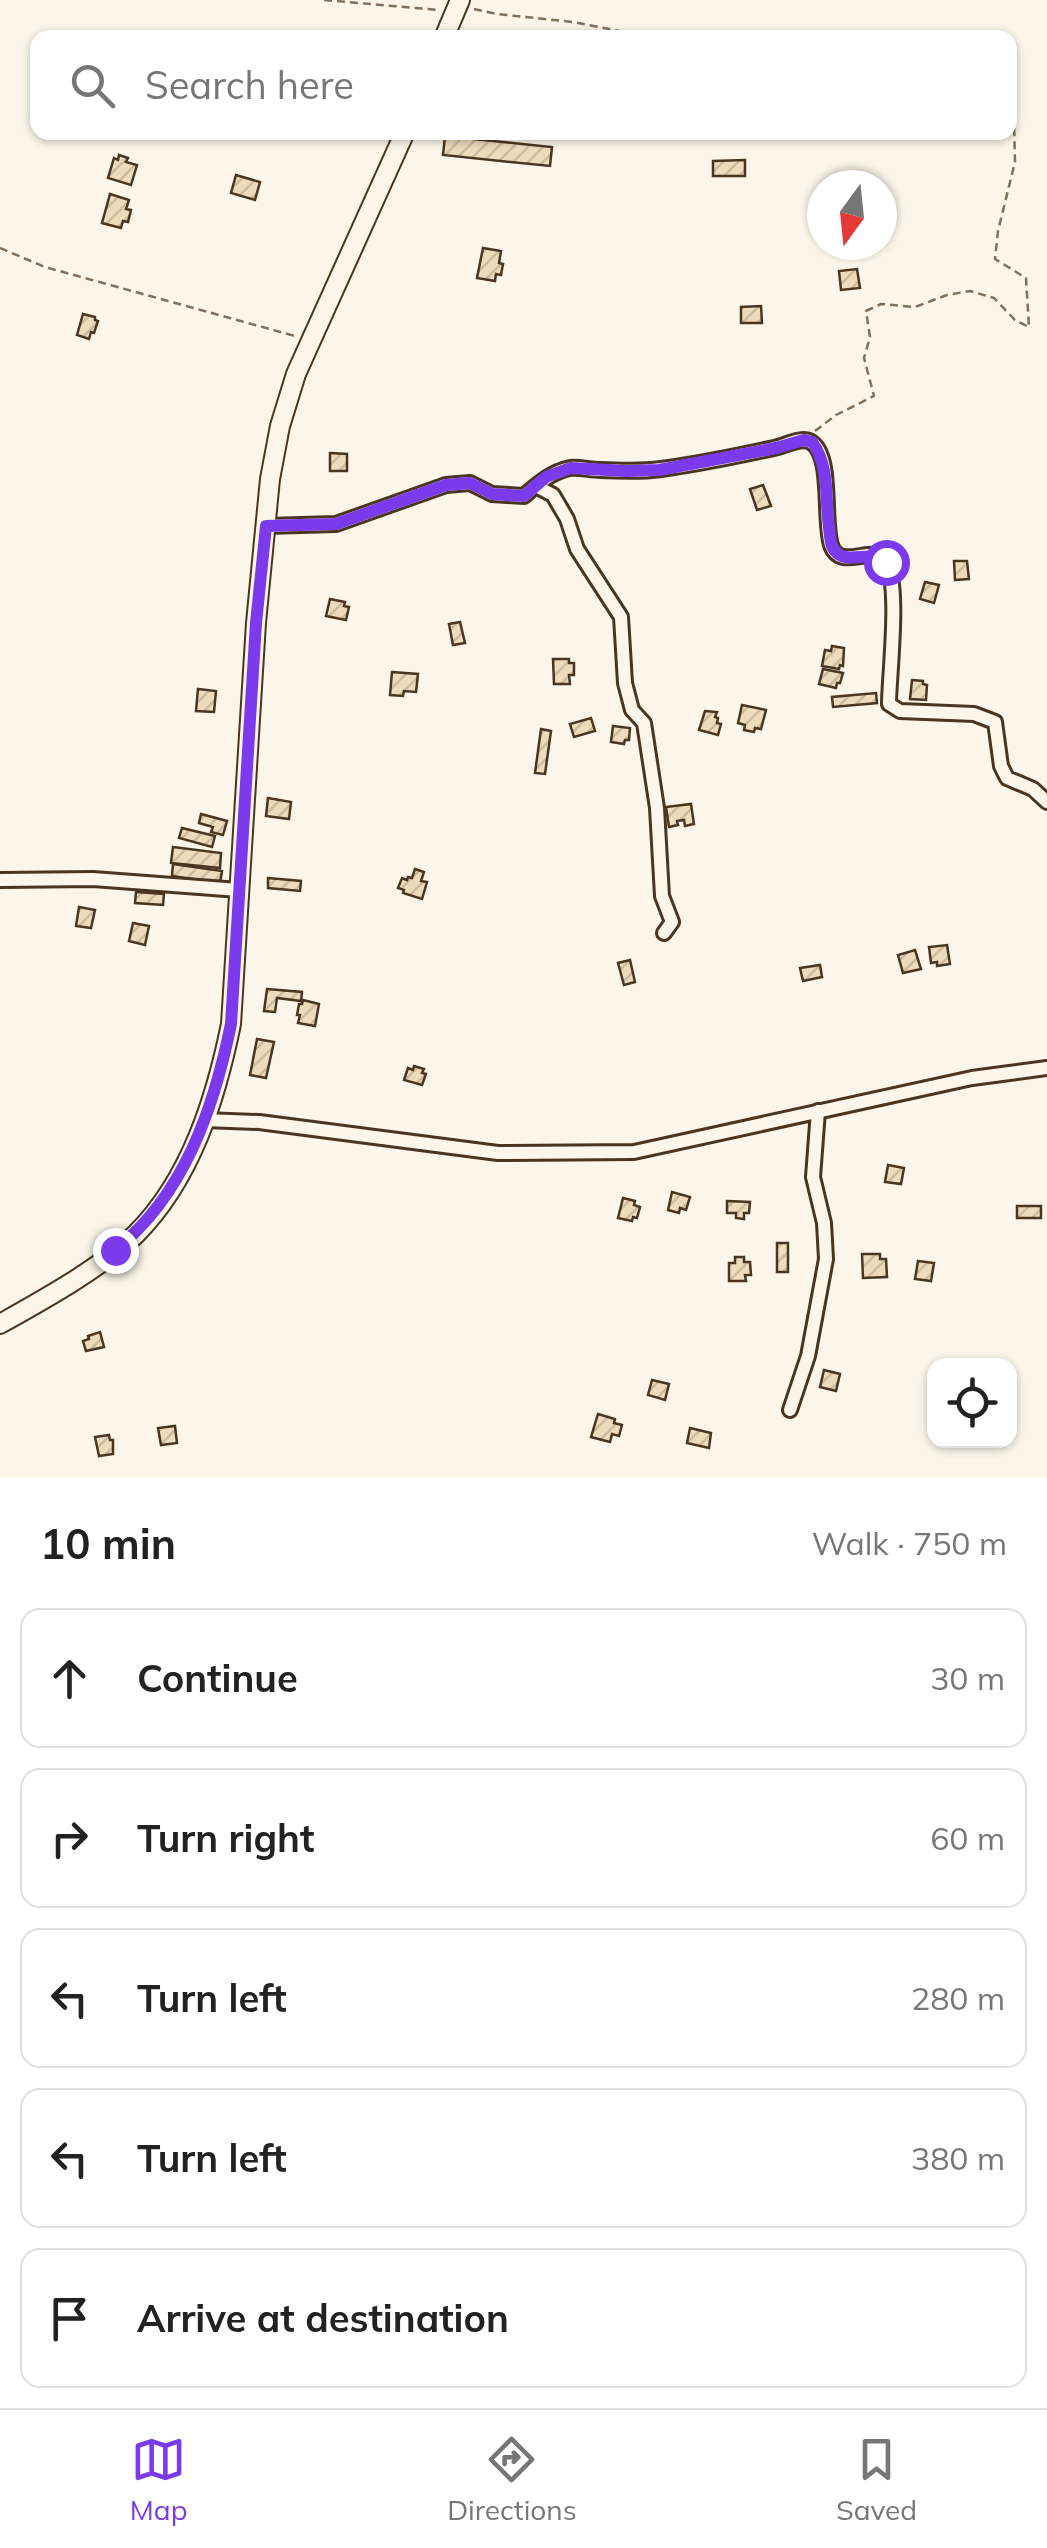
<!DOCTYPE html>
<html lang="en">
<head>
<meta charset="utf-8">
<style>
  :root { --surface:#fff; --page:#f6f6f6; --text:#222; --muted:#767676; --line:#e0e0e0; --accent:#7c3aed }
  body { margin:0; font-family:Mulish,sans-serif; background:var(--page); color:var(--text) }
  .controls { position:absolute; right:30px; bottom:30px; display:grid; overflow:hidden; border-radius:20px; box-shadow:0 2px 8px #0004 }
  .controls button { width:90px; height:90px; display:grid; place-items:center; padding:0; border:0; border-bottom:2px solid var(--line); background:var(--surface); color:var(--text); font:50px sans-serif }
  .compass { position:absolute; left:807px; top:170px; width:90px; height:90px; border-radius:50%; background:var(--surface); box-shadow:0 2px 8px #0004; rotate:195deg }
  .stop { position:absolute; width:30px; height:30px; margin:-22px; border:8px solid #7c3aed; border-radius:50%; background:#fff }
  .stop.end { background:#7c3aed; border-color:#fff; box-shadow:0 2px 10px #0008 }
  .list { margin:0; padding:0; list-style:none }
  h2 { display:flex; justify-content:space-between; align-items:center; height:130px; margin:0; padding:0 40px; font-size:42px }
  h2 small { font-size:32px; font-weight:400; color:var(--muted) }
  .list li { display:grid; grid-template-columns:65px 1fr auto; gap:30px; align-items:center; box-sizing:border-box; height:140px; margin:0 20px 20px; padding:0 20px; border:2px solid var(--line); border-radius:20px }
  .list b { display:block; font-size:38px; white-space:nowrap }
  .list em { font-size:32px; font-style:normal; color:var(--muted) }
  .icon { flex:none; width:55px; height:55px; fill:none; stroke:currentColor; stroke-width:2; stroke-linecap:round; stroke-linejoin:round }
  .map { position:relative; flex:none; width:1047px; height:1478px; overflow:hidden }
  .search { position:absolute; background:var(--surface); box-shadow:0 2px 8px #0004; left:30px; right:30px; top:30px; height:110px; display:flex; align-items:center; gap:25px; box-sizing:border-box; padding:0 35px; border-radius:20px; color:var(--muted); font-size:38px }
  .sheet { height:930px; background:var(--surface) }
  nav { display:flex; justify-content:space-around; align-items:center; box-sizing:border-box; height:140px; border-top:2px solid var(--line); background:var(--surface); font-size:28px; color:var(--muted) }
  nav a { display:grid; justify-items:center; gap:5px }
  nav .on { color:var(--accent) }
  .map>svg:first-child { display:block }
  .building { fill:url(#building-hatch); stroke:#4a3520; stroke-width:2.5 }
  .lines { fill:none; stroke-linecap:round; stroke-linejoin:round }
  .street-casing { stroke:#4a3520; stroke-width:18 }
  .secondary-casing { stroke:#4a3520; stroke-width:22 }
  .path { stroke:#7f6f5c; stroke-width:2.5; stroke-dasharray:8 5; stroke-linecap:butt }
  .street { stroke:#fbf6e9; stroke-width:12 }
  .secondary { stroke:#fbf6e9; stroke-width:18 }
  .route { stroke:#7c3aed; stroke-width:12 }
</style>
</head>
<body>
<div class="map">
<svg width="1047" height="1478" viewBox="0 0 1047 1478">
  <defs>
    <pattern id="building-hatch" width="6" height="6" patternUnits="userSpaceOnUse" patternTransform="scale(2.5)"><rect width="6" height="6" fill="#ecdcbc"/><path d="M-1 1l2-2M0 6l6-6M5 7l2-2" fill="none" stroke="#ccbda1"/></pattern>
  </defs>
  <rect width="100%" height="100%" fill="#fbf6e9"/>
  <g class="building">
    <polygon points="445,136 552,147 550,166 443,155"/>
    <polygon points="119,155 128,158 126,162 137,165 131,185 108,178 114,158 118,160"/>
    <polygon points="745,160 745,176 713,176 713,161"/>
    <polygon points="236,175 260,182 255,200 231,193"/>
    <polygon points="110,194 129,200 126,209 131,210 128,222 123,221 121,228 102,223"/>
    <polygon points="483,248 501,251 499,263 503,264 501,275 496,274 495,281 477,278"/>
    <polygon points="857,269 860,288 841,290 839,271"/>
    <polygon points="761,306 762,323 741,323 741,307"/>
    <polygon points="83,314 95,317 95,320 98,321 94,333 91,332 89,339 77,335"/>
    <polygon points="330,453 347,454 347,471 330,471"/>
    <polygon points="763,485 771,506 757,510 750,489"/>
    <polygon points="954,561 967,561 969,579 955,580"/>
    <polygon points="925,582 939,585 934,603 920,599"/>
    <polygon points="330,599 345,602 344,606 349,607 346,620 326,616"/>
    <polygon points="460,622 465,643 453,645 449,624"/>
    <polygon points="832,646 844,648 843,666 840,665 839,669 822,666 825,650 831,651"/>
    <polygon points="553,659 569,659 569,663 574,663 574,675 569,675 570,684 554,684"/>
    <polygon points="823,669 843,673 840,683 837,683 836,688 819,684"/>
    <polygon points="392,672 418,674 416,692 404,691 403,696 390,695"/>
    <polygon points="912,680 923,681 923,684 927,685 926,700 910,699"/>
    <polygon points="198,689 216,691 214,712 196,711"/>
    <polygon points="876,693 877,703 833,707 832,697"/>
    <polygon points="742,705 766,710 761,729 755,728 754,732 744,730 745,725 738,723"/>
    <polygon points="705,711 717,712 715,717 718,718 717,723 721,724 718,735 699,730"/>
    <polygon points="591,718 595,731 574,737 570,724"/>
    <polygon points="613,726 630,728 629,740 625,740 624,744 611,742"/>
    <polygon points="541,729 551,731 545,774 535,773"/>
    <polygon points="268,798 291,802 289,819 266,816"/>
    <polygon points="691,804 694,824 685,826 684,820 677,821 678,825 669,827 666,807"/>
    <polygon points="201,814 227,821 223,835 211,832 213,827 199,823"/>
    <polygon points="182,828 215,836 212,847 179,838"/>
    <polygon points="173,847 221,853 220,868 171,863"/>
    <polygon points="173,864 222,871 220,883 172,876"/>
    <polygon points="415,869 424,872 421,881 427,882 422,899 403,893 404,890 398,888 402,878 407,880 408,877 412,878"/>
    <polygon points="268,878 301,881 300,891 268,888"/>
    <polygon points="136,892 164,894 163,905 135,903"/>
    <polygon points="79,907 95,910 91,928 76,926"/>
    <polygon points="133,923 149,926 145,945 129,941"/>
    <polygon points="947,945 950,964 937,966 937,962 931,963 929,947"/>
    <polygon points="915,950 921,969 903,973 898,955"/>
    <polygon points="630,960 635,982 624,985 618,963"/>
    <polygon points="820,965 822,977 803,981 800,968"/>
    <polygon points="267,989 302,992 301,1001 277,998 275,1012 264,1011"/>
    <polygon points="303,1000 319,1004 315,1026 298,1023 300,1015 297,1015 299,1004 302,1004"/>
    <polygon points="257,1039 274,1042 266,1078 250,1075"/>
    <polygon points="414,1066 424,1069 422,1073 426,1074 422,1085 404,1080 408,1068 413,1070"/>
    <polygon points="888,1165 904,1168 901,1184 885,1182"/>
    <polygon points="672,1192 690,1197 686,1210 680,1208 679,1213 668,1210"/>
    <polygon points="623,1198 635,1201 634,1205 640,1207 637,1218 633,1217 632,1221 618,1218"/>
    <polygon points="727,1201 750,1202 749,1213 744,1213 744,1219 736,1218 736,1213 727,1213"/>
    <rect x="1017" y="1206" width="24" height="12"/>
    <rect x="777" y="1243" width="11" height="29"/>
    <polygon points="862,1254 880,1254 880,1259 886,1259 887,1277 863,1278"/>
    <polygon points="735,1257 744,1257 744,1262 750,1262 751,1275 745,1275 746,1281 729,1281 729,1263 735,1263"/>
    <polygon points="918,1261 934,1263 931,1281 915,1279"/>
    <polygon points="100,1332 104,1347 86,1351 83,1341 89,1339 88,1336"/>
    <polygon points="824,1370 840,1374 836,1391 820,1387"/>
    <polygon points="652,1380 669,1384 665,1400 648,1395"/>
    <polygon points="598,1414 615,1419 614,1423 622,1425 619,1436 612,1434 610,1442 591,1437"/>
    <polygon points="175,1426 177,1443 161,1445 158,1428"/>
    <polygon points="690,1428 711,1433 709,1448 687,1443"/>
    <polygon points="109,1435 110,1440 113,1440 113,1454 99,1456 95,1437"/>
  </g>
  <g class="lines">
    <g class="street-casing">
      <g id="street">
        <polyline points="536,486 553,495 567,519 577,549 621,617 625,683 632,710 644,723 657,808 662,896 672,922 664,933"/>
        <path d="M266 526 336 524 446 485 470 483 492 494 524 496C538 484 551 472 570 468 579 467 591 470 600 470 620 471 641 472 661 469 699 464 737 456 774 448 785 446 801 436 811 442 833 455 823 520 831 545 840 572 872 544 885 560 901 581 889 676 889 704L900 711 974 714 995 722 1001 766 1007 778 1033 789 1047 802"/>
        <polyline points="0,880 93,879 239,890"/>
        <polyline points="204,1120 259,1122 498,1153 634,1152 972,1078 1047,1068"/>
        <polyline points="790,1410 808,1356 826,1259 824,1223 813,1177 818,1111"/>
      </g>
    </g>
    <g class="secondary-casing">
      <g id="secondary">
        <polyline points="444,38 460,0"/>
        <path d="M0 1324C43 1300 101 1268 136 1234 191 1179 216 1098 231 1024L256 623 270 479 280 426 296 374 405 132"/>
      </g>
    </g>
    <g class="path">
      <polyline points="324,0 439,10"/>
      <polyline points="474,9 497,14 573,22 656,38"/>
      <polyline points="0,248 45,267 295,336"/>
      <polyline points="815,431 836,415 874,396 864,358 870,337 866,311 881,304 915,307 947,295 970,291 994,298 1015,320 1029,327 1026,278 995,259 998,231 1015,162 1014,120 1010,95"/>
    </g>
    <use href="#street" class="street"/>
    <use href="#secondary" class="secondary"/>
  </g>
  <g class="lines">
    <path class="route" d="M115 1250C184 1196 214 1108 231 1024L256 623 266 526 336 524 446 485 470 483 492 494 524 496 546 477 570 468 627 471 659 470 776 448 804 440 812 442C830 466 825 499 829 527 830 535 830 545 834 550 847 567 871 548 886 562"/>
  </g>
</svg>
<div class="controls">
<button><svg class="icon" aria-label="locate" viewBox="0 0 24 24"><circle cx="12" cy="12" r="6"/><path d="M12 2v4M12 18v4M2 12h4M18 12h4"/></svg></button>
</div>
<svg class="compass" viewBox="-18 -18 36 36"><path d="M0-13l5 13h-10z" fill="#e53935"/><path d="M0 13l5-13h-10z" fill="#767676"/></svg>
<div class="stop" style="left:886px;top:562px"></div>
<div class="stop end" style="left:115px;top:1250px"></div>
<div class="search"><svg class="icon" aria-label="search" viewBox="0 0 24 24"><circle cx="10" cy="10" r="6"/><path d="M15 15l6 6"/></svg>Search here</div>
</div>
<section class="sheet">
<h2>10 min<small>Walk · 750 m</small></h2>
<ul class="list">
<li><svg class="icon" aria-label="ahead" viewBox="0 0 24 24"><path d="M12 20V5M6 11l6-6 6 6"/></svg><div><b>Continue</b></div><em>30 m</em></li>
<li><svg class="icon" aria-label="right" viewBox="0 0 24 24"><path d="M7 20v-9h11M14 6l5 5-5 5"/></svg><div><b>Turn right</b></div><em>60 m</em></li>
<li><svg class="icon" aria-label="left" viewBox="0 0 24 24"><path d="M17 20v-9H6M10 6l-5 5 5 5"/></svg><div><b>Turn left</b></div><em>280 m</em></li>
<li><svg class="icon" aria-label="left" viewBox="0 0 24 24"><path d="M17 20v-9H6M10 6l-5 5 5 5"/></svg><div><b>Turn left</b></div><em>380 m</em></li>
<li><svg class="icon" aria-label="arrive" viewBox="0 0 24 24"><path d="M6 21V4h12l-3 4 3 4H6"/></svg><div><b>Arrive at destination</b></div></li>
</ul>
</section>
<nav>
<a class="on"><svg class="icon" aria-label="map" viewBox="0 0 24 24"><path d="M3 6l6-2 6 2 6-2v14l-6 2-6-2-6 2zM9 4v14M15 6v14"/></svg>Map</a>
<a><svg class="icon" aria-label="directions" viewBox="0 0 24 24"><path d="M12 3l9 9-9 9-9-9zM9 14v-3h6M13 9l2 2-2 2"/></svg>Directions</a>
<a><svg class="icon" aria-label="saved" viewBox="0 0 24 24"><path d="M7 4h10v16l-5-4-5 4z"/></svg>Saved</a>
</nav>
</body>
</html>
